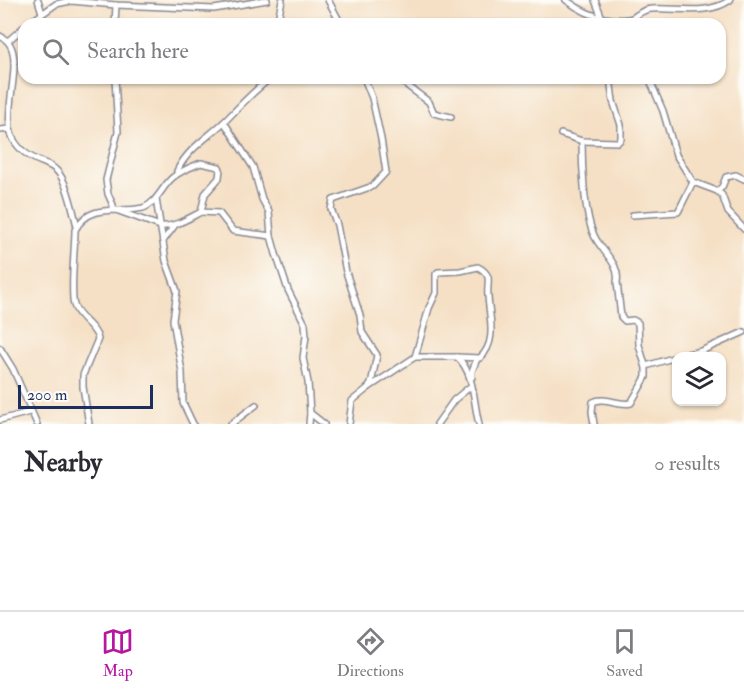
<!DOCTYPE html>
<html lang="en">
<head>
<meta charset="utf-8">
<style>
  :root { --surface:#fff; --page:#f2f2f3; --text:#2b2b33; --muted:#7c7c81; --line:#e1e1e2; --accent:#b5179e }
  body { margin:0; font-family:"IM FELL Double Pica",serif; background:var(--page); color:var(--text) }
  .controls { position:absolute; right:18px; bottom:18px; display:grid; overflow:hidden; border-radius:12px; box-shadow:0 2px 4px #0004 }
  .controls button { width:54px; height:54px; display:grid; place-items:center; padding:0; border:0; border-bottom:2px solid var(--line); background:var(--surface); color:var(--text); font:30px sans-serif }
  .scale { position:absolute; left:18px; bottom:15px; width:135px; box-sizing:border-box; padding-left:6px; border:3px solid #1b2f5e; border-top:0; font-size:16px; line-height:21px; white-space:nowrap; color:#1b2f5e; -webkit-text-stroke:4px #fdfcf7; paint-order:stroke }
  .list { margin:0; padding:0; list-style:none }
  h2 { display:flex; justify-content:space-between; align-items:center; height:78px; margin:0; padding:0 24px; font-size:26px }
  h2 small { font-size:20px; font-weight:400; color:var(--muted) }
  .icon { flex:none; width:33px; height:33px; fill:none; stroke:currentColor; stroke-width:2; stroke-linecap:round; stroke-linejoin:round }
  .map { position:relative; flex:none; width:744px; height:424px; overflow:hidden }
  .search { position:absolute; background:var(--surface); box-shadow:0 2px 4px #0004; left:18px; right:18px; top:18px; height:66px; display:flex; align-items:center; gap:15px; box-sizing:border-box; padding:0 21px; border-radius:18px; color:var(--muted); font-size:22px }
  .sheet { height:186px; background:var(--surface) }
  nav { display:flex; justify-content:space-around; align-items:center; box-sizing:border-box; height:84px; border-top:2px solid var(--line); background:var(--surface); font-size:16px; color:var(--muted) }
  nav a { display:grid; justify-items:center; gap:3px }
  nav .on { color:var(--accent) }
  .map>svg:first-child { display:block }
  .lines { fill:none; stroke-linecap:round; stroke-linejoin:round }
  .street-casing { stroke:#888892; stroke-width:8 }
  .street { stroke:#fff; stroke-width:5 }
</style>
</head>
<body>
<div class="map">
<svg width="744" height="424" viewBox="0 0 744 424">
  <rect width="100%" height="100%" fill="#fdfcf7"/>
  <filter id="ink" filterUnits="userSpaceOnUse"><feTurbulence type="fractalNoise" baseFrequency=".0167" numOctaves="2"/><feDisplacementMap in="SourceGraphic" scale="12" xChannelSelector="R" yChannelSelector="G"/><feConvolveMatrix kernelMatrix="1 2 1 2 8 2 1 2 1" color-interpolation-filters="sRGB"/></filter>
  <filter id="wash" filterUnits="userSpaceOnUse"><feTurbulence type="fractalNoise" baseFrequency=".008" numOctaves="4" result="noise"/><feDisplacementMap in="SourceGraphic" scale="24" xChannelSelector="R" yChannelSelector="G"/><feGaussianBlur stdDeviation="1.35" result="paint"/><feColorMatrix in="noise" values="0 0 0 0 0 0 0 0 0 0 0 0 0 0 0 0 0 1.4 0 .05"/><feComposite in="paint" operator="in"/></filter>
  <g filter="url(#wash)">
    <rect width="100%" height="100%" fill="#f5e0c5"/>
  </g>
  <g filter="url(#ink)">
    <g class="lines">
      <g class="street-casing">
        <g id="street">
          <polyline points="38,0 42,13"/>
          <polyline points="328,0 341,24"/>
          <path d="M566 0C577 8 591 16 604 18 612 19 625 21 632 18 639 14 643 9 652 9 677 7 708 16 730 0"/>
          <polyline points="595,0 602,18 603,24"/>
          <polyline points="28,24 56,4 71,1 116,5 214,9 267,0"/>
          <polyline points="115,24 116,5"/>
          <polyline points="277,24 282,0"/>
          <path d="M0 36C6 39 10 43 12 49 19 70 5 108 11 133 15 148 30 158 44 163 49 165 52 166 56 170 67 180 73 211 77 226"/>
          <polyline points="8,41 24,27"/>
          <polyline points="364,78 372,98 381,139 386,172 373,186 333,200 331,209 337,225 346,272 360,315 362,332 377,355 371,384 368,388"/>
          <polyline points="397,78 429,102 434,113 451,117"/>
          <polyline points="649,78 663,111 676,155 693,182 717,191 722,187 726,177 736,175 744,179"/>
          <polyline points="224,122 253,167 262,199 269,212 271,236 276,254 288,290 305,324 306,336 303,358 308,382 310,413 324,424"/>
          <polyline points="0,130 10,129"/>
          <polyline points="561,134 582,141 618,142 621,139 621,125 613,101 610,78"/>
          <path d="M582 141C582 166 584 211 593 233 599 250 621 263 617 282L621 317 625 321 633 320 638 323 639 345 646 368V377L631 403C618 406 605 396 593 402L592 412 594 424"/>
          <path d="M177 171C188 148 209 137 226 120 241 105 254 90 271 78"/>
          <polyline points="717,191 722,195 728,212 744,229"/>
          <polyline points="156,199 166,261 177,291 173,320 182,372 183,403 193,424"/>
          <polyline points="113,209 113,205 108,194 106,180 118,132 115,78"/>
          <polyline points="201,212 219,213 233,231 271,236"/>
          <polyline points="633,215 678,212 693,182"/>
          <polyline points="163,241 175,225"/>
          <polyline points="0,348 13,369 37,424"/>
          <polyline points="679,356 701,351 744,332"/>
          <path d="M415 357 429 308 436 293V274L438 272 460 271 478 267C482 269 486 272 488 277 489 282 487 290 488 296 489 317 498 341 480 358L457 357"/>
          <polyline points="646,366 676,357"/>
          <polyline points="472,377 472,371 477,359"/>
          <polyline points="0,420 30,412"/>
          <path d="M89 424 83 387V375L98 339C95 325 78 319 74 305 70 292 75 247 75 230 90 202 118 214 143 208 156 204 162 187 172 178 180 171 191 167 201 163L219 167 220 169 219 178 205 194 201 212C189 218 174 228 160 226L113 209"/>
          <polyline points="231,424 256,405"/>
          <polyline points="309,424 310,413"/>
          <path d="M349 424 352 401 368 388 415 357H457C475 373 473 402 479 424"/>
          <polyline points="437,424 454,400 471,386"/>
        </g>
      </g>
      <use href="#street" class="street"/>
    </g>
  </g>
</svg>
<div class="controls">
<button><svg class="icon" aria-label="layers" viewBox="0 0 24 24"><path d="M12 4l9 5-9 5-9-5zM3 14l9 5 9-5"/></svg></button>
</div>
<div class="scale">200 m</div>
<div class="search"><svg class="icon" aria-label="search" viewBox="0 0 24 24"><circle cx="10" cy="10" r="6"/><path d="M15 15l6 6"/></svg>Search here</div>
</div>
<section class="sheet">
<h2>Nearby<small>0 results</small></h2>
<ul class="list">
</ul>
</section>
<nav>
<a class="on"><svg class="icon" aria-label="map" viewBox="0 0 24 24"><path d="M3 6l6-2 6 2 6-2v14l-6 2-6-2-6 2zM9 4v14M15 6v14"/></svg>Map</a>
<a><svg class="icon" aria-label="directions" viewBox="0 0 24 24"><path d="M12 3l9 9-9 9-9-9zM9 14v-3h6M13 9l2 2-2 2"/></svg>Directions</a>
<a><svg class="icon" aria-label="saved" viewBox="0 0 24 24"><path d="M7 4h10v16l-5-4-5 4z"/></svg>Saved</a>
</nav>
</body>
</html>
